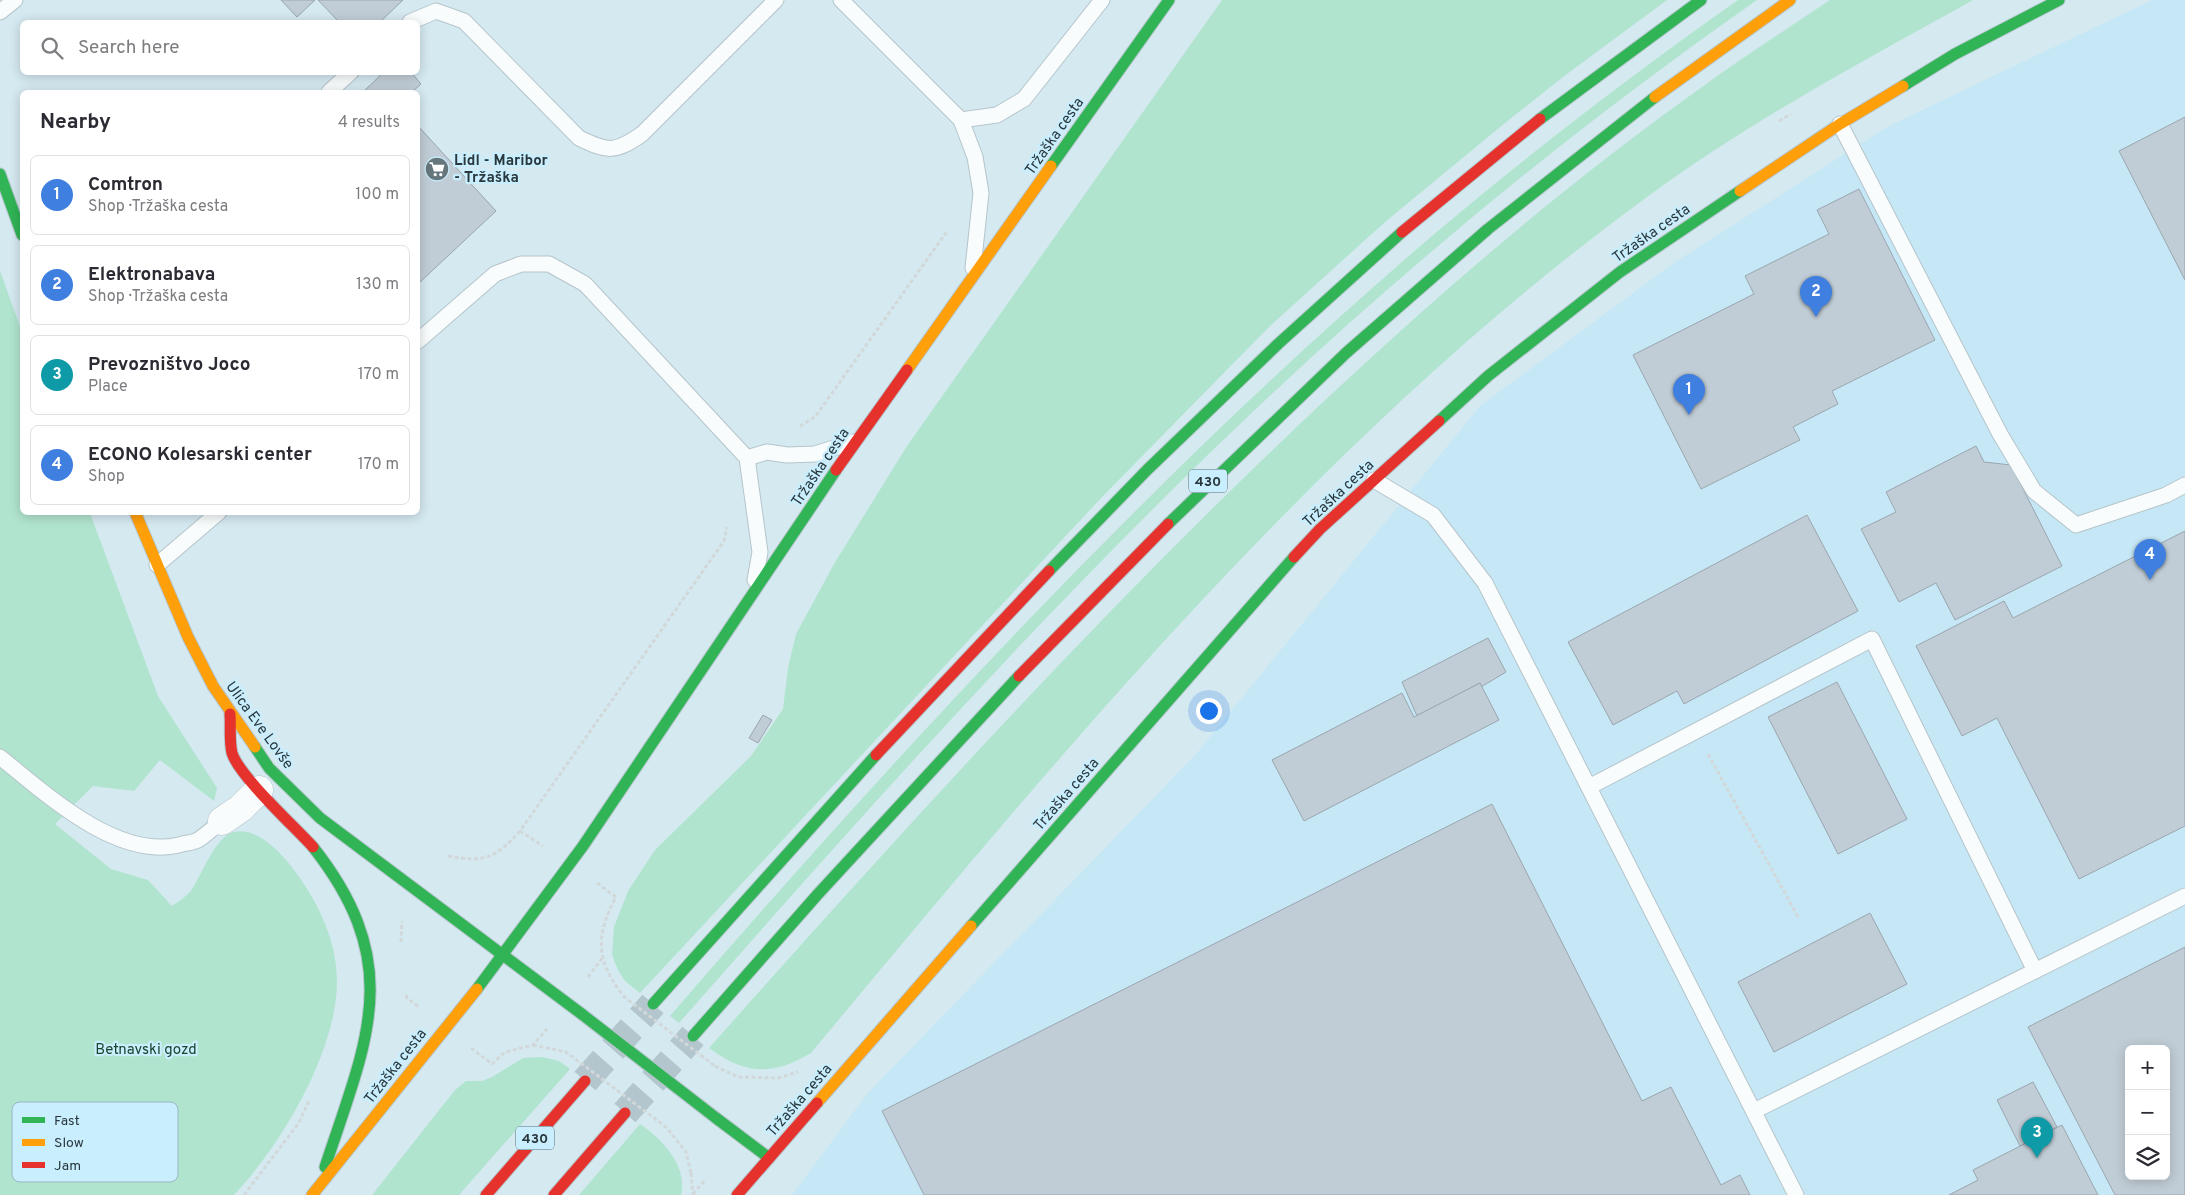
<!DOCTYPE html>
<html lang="en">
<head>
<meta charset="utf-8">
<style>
  :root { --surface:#fff; --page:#f2f2f3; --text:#2b2b33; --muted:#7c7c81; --line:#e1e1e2; --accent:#b45309 }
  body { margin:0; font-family:Overpass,sans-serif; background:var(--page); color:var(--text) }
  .controls { position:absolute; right:15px; bottom:15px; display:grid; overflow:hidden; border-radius:8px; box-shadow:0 2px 12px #0003 }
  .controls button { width:45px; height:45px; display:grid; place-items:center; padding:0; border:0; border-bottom:1px solid var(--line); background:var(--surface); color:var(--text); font:25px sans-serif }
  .you { position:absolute; left:1208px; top:710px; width:18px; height:18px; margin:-12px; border:4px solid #fff; border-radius:50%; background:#1a73e8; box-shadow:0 0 0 8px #1a73e833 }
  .badge { display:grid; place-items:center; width:32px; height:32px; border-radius:50%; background:var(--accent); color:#fff; font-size:16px; font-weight:700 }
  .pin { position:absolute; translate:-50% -41px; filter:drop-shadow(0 1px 2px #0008) }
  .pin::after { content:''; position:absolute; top:26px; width:18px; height:15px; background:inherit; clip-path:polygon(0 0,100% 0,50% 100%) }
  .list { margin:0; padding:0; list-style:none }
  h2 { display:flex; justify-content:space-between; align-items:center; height:65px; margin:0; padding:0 20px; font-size:21px }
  h2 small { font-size:16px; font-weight:400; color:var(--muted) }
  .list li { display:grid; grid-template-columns:32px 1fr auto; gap:15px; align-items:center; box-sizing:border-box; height:80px; margin:0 10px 10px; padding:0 10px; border:1px solid var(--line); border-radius:8px }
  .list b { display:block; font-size:19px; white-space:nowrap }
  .list p { margin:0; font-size:16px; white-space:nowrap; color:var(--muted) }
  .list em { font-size:16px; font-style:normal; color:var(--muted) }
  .icon { flex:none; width:28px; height:28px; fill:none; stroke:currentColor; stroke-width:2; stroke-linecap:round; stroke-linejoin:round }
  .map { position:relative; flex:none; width:2185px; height:1195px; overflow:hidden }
  .search { position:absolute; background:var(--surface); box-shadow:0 2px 12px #0003; left:20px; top:20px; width:400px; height:55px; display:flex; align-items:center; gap:12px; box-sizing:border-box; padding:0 18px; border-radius:8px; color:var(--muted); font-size:19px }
  .panel { position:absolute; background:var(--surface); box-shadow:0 2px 12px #0003; left:20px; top:90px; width:400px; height:425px; border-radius:8px }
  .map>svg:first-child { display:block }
  .built { fill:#c6e7f5; fill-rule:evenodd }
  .green { fill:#b1e4ce }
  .building { fill:#c1cdd6; stroke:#9aa6af; fill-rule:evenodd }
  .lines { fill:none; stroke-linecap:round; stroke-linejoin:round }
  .highway-tunnel { stroke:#b3c6cd; stroke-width:28; stroke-dasharray:28 14; stroke-linecap:butt }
  .lane-casing { stroke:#b5c5cb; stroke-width:17 }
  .street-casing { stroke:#b5c5cb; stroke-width:29 }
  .fast-casing { stroke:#b5c5cb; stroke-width:13 }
  .slow-casing { stroke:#b5c5cb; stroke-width:13 }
  .jam-casing { stroke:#b5c5cb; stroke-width:13 }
  .path { stroke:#d2d8da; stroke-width:3; stroke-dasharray:4 2.5; stroke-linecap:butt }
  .lane { stroke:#f9fcfd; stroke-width:15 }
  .street { stroke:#f9fcfd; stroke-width:28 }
  .fast { stroke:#30b455; stroke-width:11 }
  .slow { stroke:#ff9f0a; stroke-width:11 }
  .jam { stroke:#e5322d; stroke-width:11 }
  .fast-bridge-casing { stroke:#b5c5cb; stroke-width:13; stroke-linecap:butt }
  .path-bridge { stroke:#d2d8da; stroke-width:3; stroke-dasharray:4 2.5; stroke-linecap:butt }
  .fast-bridge { stroke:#30b455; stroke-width:11 }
  .labels { text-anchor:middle; stroke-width:4.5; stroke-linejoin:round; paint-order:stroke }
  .shield { fill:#c9eefd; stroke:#5a6f77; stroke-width:1 }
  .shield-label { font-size:14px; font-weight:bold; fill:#2a383e }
  .street-label { font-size:15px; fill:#2a383e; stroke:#c9eefd }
  .poi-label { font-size:15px; font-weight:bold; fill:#2a383e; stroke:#c9eefd; text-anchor:start }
  .park-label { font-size:15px; fill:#19442d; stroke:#c9eefd }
  .key { fill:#c9eefd; stroke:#99b7c4; stroke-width:1 }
  .key-label { font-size:14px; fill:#2a383e }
</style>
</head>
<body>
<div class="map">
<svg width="2185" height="1195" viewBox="0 0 2185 1195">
  <rect width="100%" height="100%" fill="#d5e9f1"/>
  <path class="built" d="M2152 0H2185V1195H792L867 1094 1196 754 1480 406 1675 262 1887 127ZM2129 1049H2166V1176H2129Z"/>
  <g class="green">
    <polygon points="1222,0 1667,0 1563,77 1505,123 1385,222 1270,326 1102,497 640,993 625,981 618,970 612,955 614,927 628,891 655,850 751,756 783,709 788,668 796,634 834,564 907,446"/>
    <path d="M1738 0H1757C1649 76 1544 156 1443 242 1164 476 919 750 679 1023L670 1016C906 743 1158 470 1432 236 1531 152 1633 74 1738 0Z"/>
    <path d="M1830 0H1973C1862 62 1750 121 1647 197 1323 434 1066 747 811 1053 772 1076 745 1075 709 1048 951 776 1195 507 1471 269 1545 205 1622 144 1702 87 1743 57 1787 29 1830 0Z"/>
    <path d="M0 271 22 332V512L90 513 158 696 217 788 214 801 160 760 134 791 93 786 55 824 111 869 148 880 172 906C178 902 185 897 190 892 202 876 214 837 234 832 254 827 275 847 287 861 314 894 337 937 337 981 337 1052 281 1145 234 1195H0Z"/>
    <polygon points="542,1057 559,1061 570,1069 459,1195 372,1195 455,1090 466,1081 482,1081 492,1077 523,1058"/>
    <path d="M640 1124C662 1139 688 1166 681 1195H579Z"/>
  </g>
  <g class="building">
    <polygon points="281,0 315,0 297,17"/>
    <polygon points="318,0 403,0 380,22 339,22"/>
    <polygon points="384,72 411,72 421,84 412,92 363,92"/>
    <polygon points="2185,117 2185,280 2119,151"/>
    <polygon points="418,126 496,211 418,284"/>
    <polygon points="1859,189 1935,340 1832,391 1838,404 1793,427 1800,440 1701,489 1633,355 1754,294 1745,276 1829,234 1817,210"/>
    <polygon points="1976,446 1984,462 2011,465 2062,566 1955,620 1936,583 1899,602 1861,529 1896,512 1886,492"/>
    <polygon points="1807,515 1858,611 1684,704 1677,691 1613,725 1568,642"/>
    <polygon points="2185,531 2185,826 2079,879 1997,718 1962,736 1916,646 2004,601 2013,618"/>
    <polygon points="1488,638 1506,672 1481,687 1480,683 1417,716 1402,682"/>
    <polygon points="1837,682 1907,819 1838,854 1768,717"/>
    <polygon points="1480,683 1499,720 1304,821 1272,760 1402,693 1414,717"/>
    <polygon points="763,715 772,720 758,743 749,738"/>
    <polygon points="1492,804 1642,1101 1671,1087 1721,1185 1740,1175 1750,1195 924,1195 882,1111"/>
    <polygon points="1870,913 1907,984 1774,1052 1738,982"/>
    <path d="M2185 947V1195H2115L2028 1027ZM2129 1049H2166V1176H2129Z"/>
    <polygon points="2033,1082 2057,1127 2020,1146 1997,1100"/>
    <polygon points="2062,1125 2098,1195 1949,1195 1978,1180 1973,1170"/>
  </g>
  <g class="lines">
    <g class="highway-tunnel">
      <polyline points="585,1081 653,1004"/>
      <polyline points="625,1113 693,1036"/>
    </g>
    <g class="lane-casing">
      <g id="lane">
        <polyline points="841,0 961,120 975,157 981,193 973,268"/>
        <polyline points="0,12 15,0"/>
        <path d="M410 22 436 11 464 21 579 138C608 152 615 153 642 134L776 0"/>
        <polyline points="329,92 351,72"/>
        <polyline points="961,120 997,115 1024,99 1102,0"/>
        <polyline points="1840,124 2000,434 2034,491 2076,525 2166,495 2185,485"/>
        <polyline points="418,341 495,274 521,264 549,264 585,284 747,458 760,552 755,580"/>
        <polyline points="747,458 767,452 787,455 815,454 853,442"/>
        <polyline points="1374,480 1433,515 1485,583 1796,1195"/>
        <polyline points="157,565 219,512"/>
        <path d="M0 757C45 793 116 860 179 845 185 843 192 843 198 840 206 835 214 827 222 821"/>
        <polyline points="1589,787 1872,639 2035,971"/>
        <polyline points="1754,1111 2185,896"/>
      </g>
    </g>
    <g class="street-casing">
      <polyline id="street" points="222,821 241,808 259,790"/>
    </g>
    <g class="fast-casing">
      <g id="fast">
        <polyline points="1903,86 1955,54 2059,0"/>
        <polyline points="1540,119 1701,0"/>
        <polyline points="1051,166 1169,0"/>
        <polyline points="0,174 22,235"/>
        <polyline points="1439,421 1488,376 1620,272 1740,191"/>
        <polyline points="1168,524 1346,353 1488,229 1655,97"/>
        <polyline points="1049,571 1147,470 1278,344 1402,232"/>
        <polyline points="255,747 269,768 320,818 583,1015"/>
        <path d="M313 847C406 965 367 1040 325 1167"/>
        <polyline points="971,926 1294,557"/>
        <polyline points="477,989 583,846 836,470"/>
        <polyline points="653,1004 876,755"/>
        <polyline points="693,1036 818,894 1019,676"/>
        <polyline points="716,1118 769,1158"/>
      </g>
    </g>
    <g class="slow-casing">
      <g id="slow">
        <polyline points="1655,97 1790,0"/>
        <polyline points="1740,191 1840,124 1903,86"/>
        <polyline points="907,370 1051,166"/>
        <polyline points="135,512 188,637 213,686 255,747"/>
        <polyline points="817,1103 971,926"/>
        <polyline points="312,1195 477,989"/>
      </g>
    </g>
    <g class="jam-casing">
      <g id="jam">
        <polyline points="1402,232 1540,119"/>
        <polyline points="836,470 907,370"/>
        <polyline points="1294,557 1320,529 1439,421"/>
        <polyline points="1019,676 1168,524"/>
        <path d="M230 714C231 727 229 740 232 753 239 776 295 827 313 847"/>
        <polyline points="876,755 1049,571"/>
        <polyline points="486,1195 585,1081"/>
        <polyline points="554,1195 625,1113"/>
        <polyline points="737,1195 817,1103"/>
      </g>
    </g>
    <g class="path">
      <polyline points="1779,121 1791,114"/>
      <polyline points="800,426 815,417 948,230"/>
      <polyline points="1708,754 1798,917"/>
      <polyline points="520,831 543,846"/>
      <path d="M448 856C484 863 496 858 520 831L724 541 727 527"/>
      <path d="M597 883 616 897C596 934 595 959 622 994"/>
      <polyline points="401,942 402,921"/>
      <polyline points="588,977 603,957"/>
      <polyline points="406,995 407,998 419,1007"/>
      <polyline points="471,1048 492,1064 505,1052 533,1045 547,1029"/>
      <polyline points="715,1066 738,1077 778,1078 798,1072"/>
      <polyline points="691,1173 693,1195"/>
      <polyline points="693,1194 706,1179"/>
      <polyline points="244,1195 298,1124 310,1099"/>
    </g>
    <use href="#lane" class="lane"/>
    <use href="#street" class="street"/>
    <use href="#fast" class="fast"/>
    <use href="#slow" class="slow"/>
    <use href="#jam" class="jam"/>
    <g class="fast-bridge-casing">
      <polyline id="fast-bridge" points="583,1015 716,1118"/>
    </g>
    <g class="path-bridge">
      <polyline points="623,996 715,1066"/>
      <polyline points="533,1045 566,1052 666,1127 686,1152 691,1173"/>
    </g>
    <use href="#fast-bridge" class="fast-bridge"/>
  </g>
  <defs>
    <g id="supermarket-disc" transform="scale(1.25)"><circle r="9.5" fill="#66767d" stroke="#c9eefd"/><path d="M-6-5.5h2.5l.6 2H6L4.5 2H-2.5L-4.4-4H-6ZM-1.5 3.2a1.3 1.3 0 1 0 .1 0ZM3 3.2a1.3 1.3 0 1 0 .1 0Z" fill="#fff"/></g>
  </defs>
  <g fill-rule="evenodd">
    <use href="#supermarket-disc" x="437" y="169"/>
  </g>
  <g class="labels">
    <g class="shield">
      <rect x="1189" y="469.5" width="38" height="23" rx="4"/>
      <rect x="516" y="1126.5" width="38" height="23" rx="4"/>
    </g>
    <g class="shield-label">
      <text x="1208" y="486">430</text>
      <text x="535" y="1143">430</text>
    </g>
    <g class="street-label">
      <text transform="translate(1054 136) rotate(-55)" y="5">Tržaška cesta</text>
      <text transform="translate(1651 233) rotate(-35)" y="5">Tržaška cesta</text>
      <text transform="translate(820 467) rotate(-56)" y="5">Tržaška cesta</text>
      <text transform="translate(1338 493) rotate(-43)" y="5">Tržaška cesta</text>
      <text transform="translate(260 725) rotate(54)" y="5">Ulica Eve Lovše</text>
      <text transform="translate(1066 794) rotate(-49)" y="5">Tržaška cesta</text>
      <text transform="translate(395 1066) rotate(-52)" y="5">Tržaška cesta</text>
      <text transform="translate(799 1100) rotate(-49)" y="5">Tržaška cesta</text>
    </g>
    <g class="poi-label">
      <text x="454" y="165">Lidl - Maribor<tspan x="454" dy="17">- Tržaška</tspan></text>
    </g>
    <g class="park-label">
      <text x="146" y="1054">Betnavski gozd</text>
    </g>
  </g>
  <rect x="12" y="1102" width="166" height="80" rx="8" class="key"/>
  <rect x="22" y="1117" width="23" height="6" fill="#30b455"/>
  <rect x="22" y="1139" width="23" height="7" fill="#ff9f0a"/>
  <rect x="22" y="1162" width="23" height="6" fill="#e5322d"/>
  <g class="key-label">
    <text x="54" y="1125">Fast</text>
    <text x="54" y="1147">Slow</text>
    <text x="54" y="1170">Jam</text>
  </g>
</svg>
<div class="controls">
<button>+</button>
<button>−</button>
<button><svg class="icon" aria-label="layers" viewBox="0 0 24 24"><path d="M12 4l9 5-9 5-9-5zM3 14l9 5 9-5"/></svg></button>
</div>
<div class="you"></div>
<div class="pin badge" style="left:1689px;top:415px;background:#3f7fe0">1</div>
<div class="pin badge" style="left:1816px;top:317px;background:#3f7fe0">2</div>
<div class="pin badge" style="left:2037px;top:1158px;background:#0f9aa8">3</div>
<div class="pin badge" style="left:2150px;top:580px;background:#3f7fe0">4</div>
<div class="search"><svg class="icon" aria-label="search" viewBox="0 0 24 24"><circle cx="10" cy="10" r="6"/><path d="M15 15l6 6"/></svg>Search here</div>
<section class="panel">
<h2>Nearby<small>4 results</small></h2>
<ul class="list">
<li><span class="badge" style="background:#3f7fe0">1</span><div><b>Comtron</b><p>Shop · Tržaška cesta</p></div><em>100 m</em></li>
<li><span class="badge" style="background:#3f7fe0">2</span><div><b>Elektronabava</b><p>Shop · Tržaška cesta</p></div><em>130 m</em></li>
<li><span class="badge" style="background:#0f9aa8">3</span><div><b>Prevozništvo Joco</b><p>Place</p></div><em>170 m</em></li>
<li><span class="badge" style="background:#3f7fe0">4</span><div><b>ECONO Kolesarski center</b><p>Shop</p></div><em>170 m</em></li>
</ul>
</section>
</div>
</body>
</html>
